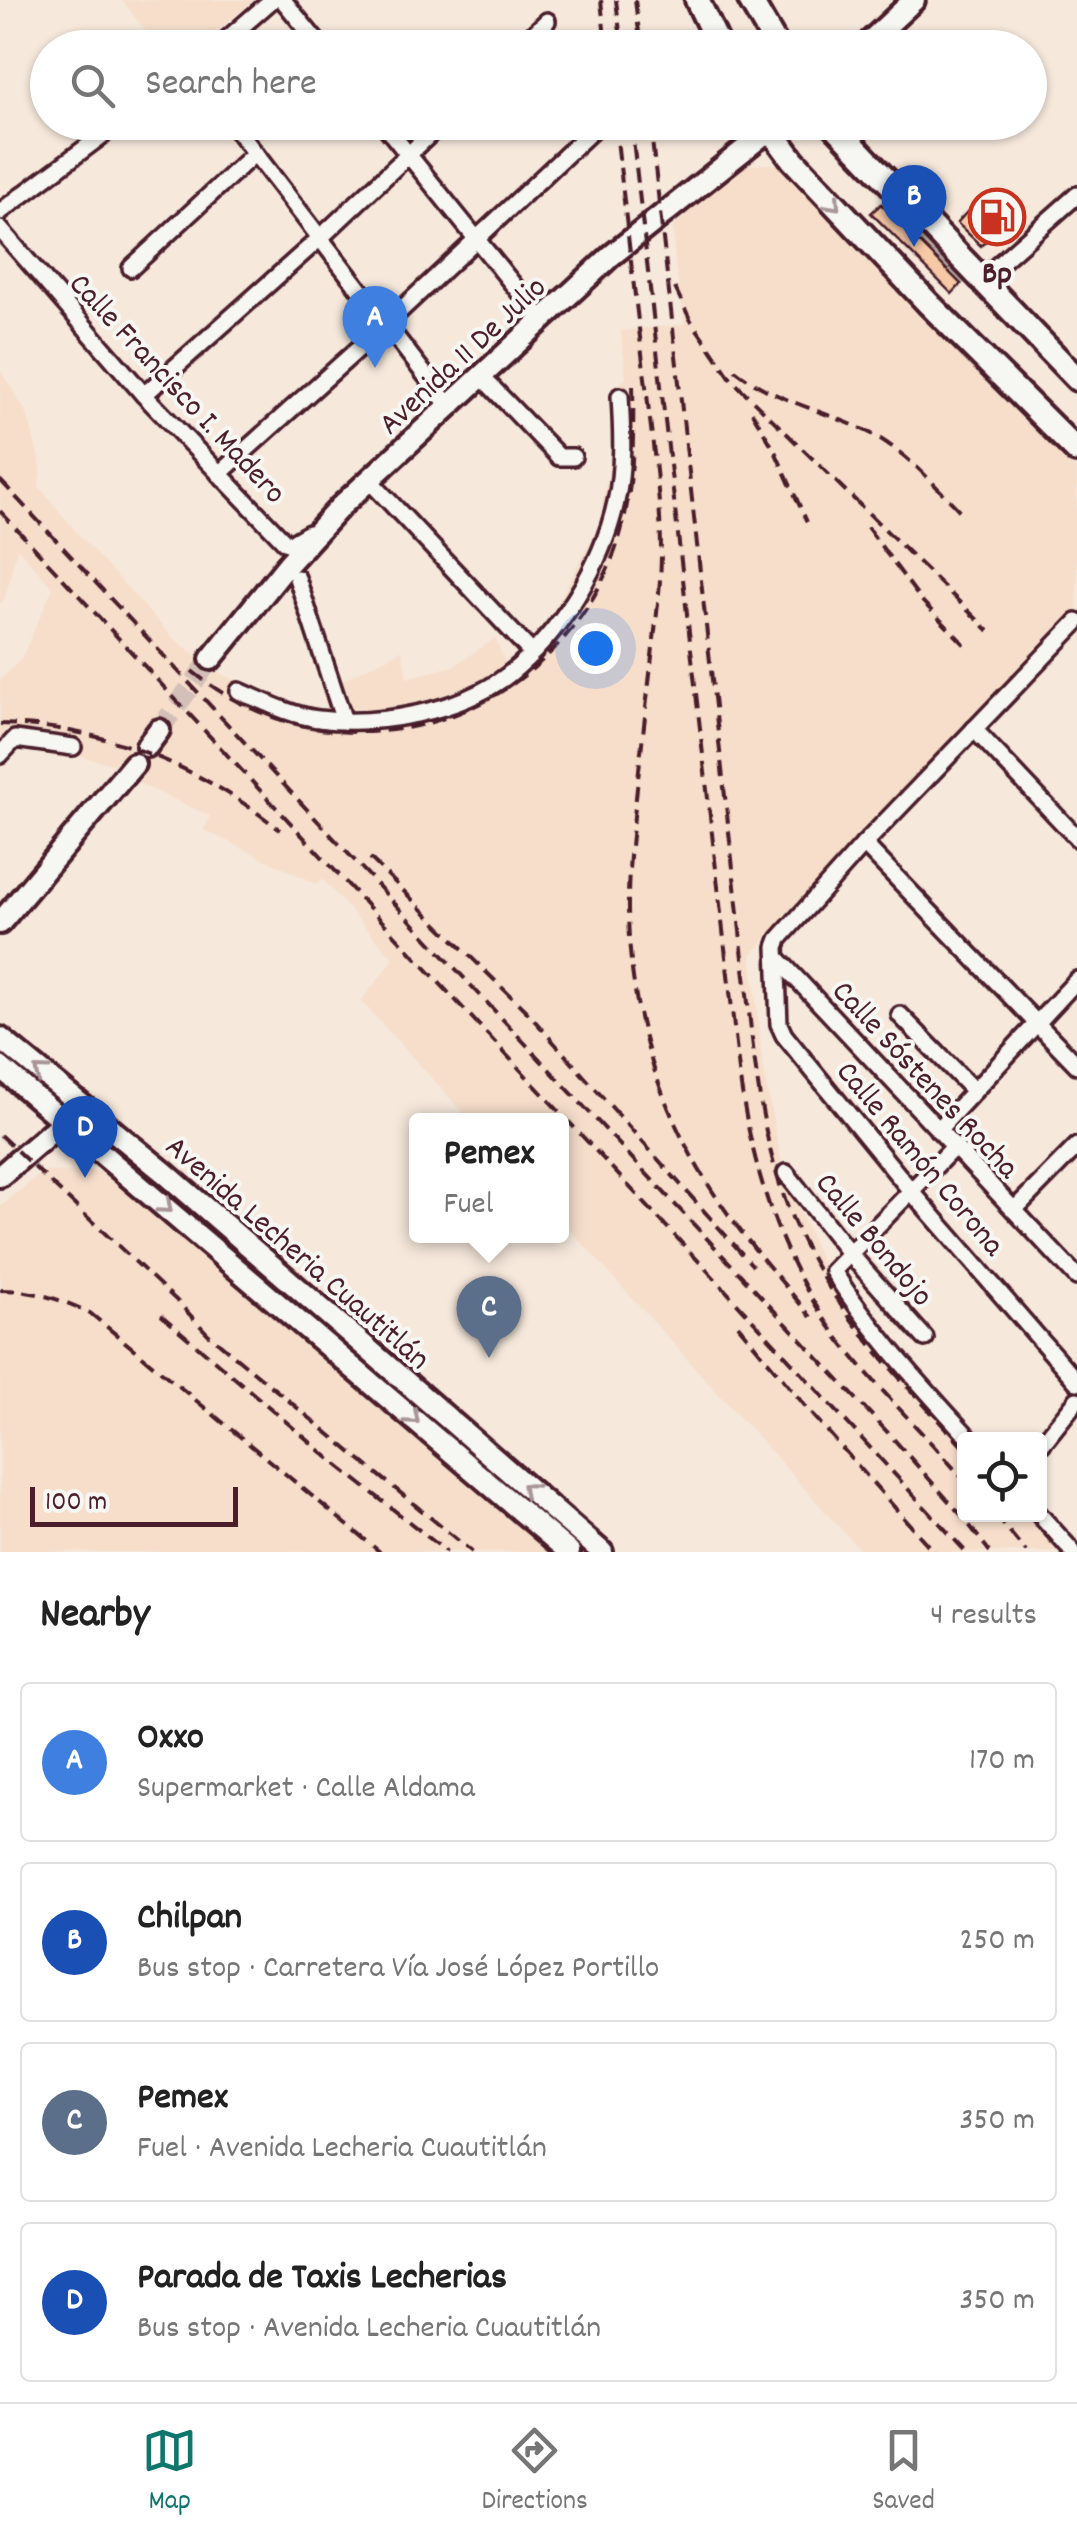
<!DOCTYPE html>
<html lang="en">
<head>
<meta charset="utf-8">
<style>
  :root { --surface:#fff; --page:#f6f6f6; --text:#222; --muted:#767676; --line:#e0e0e0; --accent:#0f766e }
  body { margin:0; font-family:Dekko,sans-serif; background:var(--page); color:var(--text) }
  .controls { position:absolute; right:30px; bottom:30px; display:grid; overflow:hidden; border-radius:10px; box-shadow:0 2px 8px #0004 }
  .controls button { width:90px; height:90px; display:grid; place-items:center; padding:0; border:0; border-bottom:2px solid var(--line); background:var(--surface); color:var(--text); font:50px sans-serif }
  .scale { position:absolute; left:30px; bottom:25px; width:208px; box-sizing:border-box; padding-left:10px; border:5px solid #4a1f2b; border-top:0; font-size:28px; line-height:35px; white-space:nowrap; color:#4a1f2b; -webkit-text-stroke:8px #f6f6f2; paint-order:stroke }
  .you { position:absolute; left:595px; top:648px; width:35px; height:35px; margin:-25px; border:8px solid #fff; border-radius:50%; background:#1a73e8; box-shadow:0 0 0 15px #1a73e833 }
  .badge { display:grid; place-items:center; width:65px; height:65px; border-radius:50%; background:var(--accent); color:#fff; font-size:32px; font-weight:700 }
  .pin { position:absolute; translate:-50% -82px; filter:drop-shadow(0 2px 5px #0008) }
  .pin::after { content:''; position:absolute; top:52px; width:35px; height:30px; background:inherit; clip-path:polygon(0 0,100% 0,50% 100%) }
  .popup { position:absolute; left:409px; top:1113px; width:160px; height:130px; box-sizing:border-box; display:grid; place-content:center; border-radius:10px; background:var(--surface); filter:drop-shadow(0 2px 8px #0005); font-size:32px; white-space:nowrap; color:var(--muted) }
  .popup b { font-size:38px; color:var(--text) }
  .popup::after { content:''; position:absolute; left:50%; top:100%; margin-left:-20px; border:20px solid transparent; border-top-color:var(--surface) }
  .list { margin:0; padding:0; list-style:none }
  h2 { display:flex; justify-content:space-between; align-items:center; height:130px; margin:0; padding:0 40px; font-size:42px }
  h2 small { font-size:32px; font-weight:400; color:var(--muted) }
  .list li { display:grid; grid-template-columns:65px 1fr auto; gap:30px; align-items:center; box-sizing:border-box; height:160px; margin:0 20px 20px; padding:0 20px; border:2px solid var(--line); border-radius:10px }
  .list b { display:block; font-size:38px; white-space:nowrap }
  .list p { margin:0; font-size:32px; white-space:nowrap; color:var(--muted) }
  .list em { font-size:32px; font-style:normal; color:var(--muted) }
  .icon { flex:none; width:55px; height:55px; fill:none; stroke:currentColor; stroke-width:2; stroke-linecap:round; stroke-linejoin:round }
  .map { position:relative; flex:none; width:1077px; height:1552px; overflow:hidden }
  .search { position:absolute; background:var(--surface); box-shadow:0 2px 8px #0004; left:30px; right:30px; top:30px; height:110px; display:flex; align-items:center; gap:25px; box-sizing:border-box; padding:0 35px; border-radius:55px; color:var(--muted); font-size:38px }
  .sheet { height:850px; background:var(--surface) }
  nav { display:flex; justify-content:space-around; align-items:center; box-sizing:border-box; height:140px; border-top:2px solid var(--line); background:var(--surface); font-size:28px; color:var(--muted) }
  nav a { display:grid; justify-items:center; gap:5px }
  nav .on { color:var(--accent) }
  .map>svg:first-child { display:block }
  .built { fill:#f6decb }
  .building { fill:#f6c8a5; stroke:#4a1f2b; stroke-width:2.5; filter:url(#shadow) }
  .lines { fill:none; stroke-linecap:round; stroke-linejoin:round }
  .secondary-tunnel { stroke:#d4c0b8; stroke-width:20; stroke-dasharray:20 10; stroke-linecap:butt }
  .street-casing { stroke:#4a1f2b; stroke-width:22 }
  .secondary-casing { stroke:#4a1f2b; stroke-width:28 }
  .primary-casing { stroke:#4a1f2b; stroke-width:30 }
  .street { stroke:#f6f6f2; stroke-width:15 }
  .secondary { stroke:#f6f6f2; stroke-width:20 }
  .primary { stroke:#f6f6f2; stroke-width:22 }
  .rail { stroke:#4a1f2b; stroke-width:4; stroke-dasharray:15 8; stroke-linecap:butt }
  .oneway { stroke:#a99598 }
  .labels { text-anchor:middle; stroke-width:8; stroke-linejoin:round; paint-order:stroke }
  .poi-label { font-size:32px; font-weight:bold; fill:#4a1f2b; stroke:#f6f6f2 }
  .street-label { font-size:32px; fill:#4a1f2b; stroke:#f6f6f2 }
</style>
</head>
<body>
<div class="map">
<svg width="1077" height="1552" viewBox="0 0 1077 1552">
  <defs>
    <filter id="shadow"><feDropShadow dx="4.5" dy="-4.5" stdDeviation="0" flood-color="#0004"/></filter>
  </defs>
  <rect width="100%" height="100%" fill="#f6e8db"/>
  <filter id="ink" filterUnits="userSpaceOnUse"><feTurbulence type="fractalNoise" baseFrequency=".01" numOctaves="2"/><feDisplacementMap in="SourceGraphic" scale="20" xChannelSelector="R" yChannelSelector="G"/><feConvolveMatrix kernelMatrix="1 2 1 2 8 2 1 2 1" color-interpolation-filters="sRGB"/></filter>
  <g filter="url(#ink)">
    <g class="built">
      <polygon points="122,0 254,0 197,47 158,48"/>
      <polygon points="778,164 1077,471 1077,609 751,955 764,1075 784,1174 826,1273 964,1440 964,1514 1039,1515 1074,1552 862,1552 562,1221 562,1120 470,1120 361,1001 394,959 322,879 317,884 204,830 210,816 138,783 146,771 126,756 114,764 34,746 0,746 0,680 21,659 53,588 17,548 5,598 0,604 0,370 27,413 41,466 39,486 76,532 171,636 217,672 267,695 325,716 346,713 337,683 402,650 407,678 454,666 495,638 507,668 548,621 607,511 602,504 615,445 613,388 626,379 621,331 685,324 675,265 673,225 742,165"/>
      <polygon points="109,1171 557,1552 0,1552 0,1207 42,1172"/>
    </g>
    <g class="building">
      <polygon points="1004,197 1016,210 981,246 957,223 967,212 979,223"/>
      <polygon points="881,204 961,284 952,294 871,213"/>
    </g>
    <g class="lines">
      <polyline class="secondary-tunnel" points="159,730 211,659"/>
      <g class="street-casing">
        <g id="street">
          <polyline points="283,0 322,48"/>
          <polyline points="217,48 272,0"/>
          <polyline points="519,48 547,21"/>
          <polyline points="231,122 449,406"/>
          <polyline points="382,122 541,319"/>
          <polyline points="0,212 120,122"/>
          <polyline points="0,229 144,395 285,542 290,544 309,533"/>
          <polyline points="131,268 255,153"/>
          <polyline points="981,280 1077,195"/>
          <polyline points="481,376 559,457 573,457"/>
          <polyline points="144,395 320,238 443,122"/>
          <polyline points="219,474 386,324 597,126"/>
          <polyline points="370,481 531,652"/>
          <polyline points="297,578 344,721"/>
          <polyline points="1077,622 864,844 779,939 776,947 779,1024 784,1035 911,1191 1077,1382"/>
          <path d="M239 691C265 702 290 715 318 719 377 727 460 712 508 675 560 634 602 566 616 502 624 467 622 431 620 396"/>
          <polyline points="974,729 1077,838"/>
          <polyline points="0,755 15,739 73,747"/>
          <polyline points="864,844 1077,1065"/>
          <polyline points="778,959 1077,1277"/>
          <polyline points="900,1015 974,1091"/>
          <polyline points="938,1130 1077,980"/>
          <path d="M954 1147 833 1271C872 1333 922 1386 971 1440"/>
          <polyline points="786,1173 850,1254 925,1338"/>
          <polyline points="1014,1210 1077,1146"/>
          <polyline points="1042,1444 1077,1400"/>
          <polyline points="1039,1514 1073,1552"/>
        </g>
      </g>
      <g class="secondary-casing">
        <g id="secondary">
          <polyline points="863,48 914,0"/>
          <polyline points="211,659 288,564 340,507 612,255 779,122"/>
          <polyline points="147,746 159,730"/>
          <polyline points="0,923 134,764"/>
          <polyline points="0,1038 165,1173 602,1552"/>
          <polyline points="0,1067 569,1552"/>
          <polyline points="0,1176 74,1112"/>
        </g>
      </g>
      <g class="primary-casing">
        <g id="primary">
          <polyline points="697,0 720,48"/>
          <polyline points="750,0 778,48"/>
          <polyline points="765,122 793,160 928,303 1077,451"/>
          <polyline points="831,122 1077,379"/>
        </g>
      </g>
      <use href="#street" class="street"/>
      <use href="#secondary" class="secondary"/>
      <use href="#primary" class="primary"/>
      <g class="rail">
        <polyline points="601,0 606,48"/>
        <polyline points="616,0 622,48"/>
        <polyline points="635,0 641,48"/>
        <path d="M615 122C625 210 635 298 646 386 652 441 661 496 661 552 661 590 655 627 651 665 644 725 637 785 631 846 618 971 647 1094 717 1198 745 1240 779 1278 811 1317"/>
        <path d="M631 122 739 1071C751 1167 781 1264 841 1342 879 1390 924 1433 964 1480"/>
        <path d="M650 122 752 1039C759 1097 767 1155 789 1210 825 1304 897 1375 964 1448"/>
        <polyline points="675,288 690,319 732,380 989,631"/>
        <path d="M735 370C774 401 824 410 868 432 906 451 933 484 962 513"/>
        <polyline points="752,412 774,449 807,522"/>
        <polyline points="0,480 890,1435 963,1517 990,1552"/>
        <polyline points="0,511 705,1268 966,1552"/>
        <polyline points="867,527 921,600 969,649"/>
        <path d="M192 671C333 787 539 730 610 564 634 506 634 445 633 384"/>
        <path d="M0 724C103 725 201 767 280 830"/>
        <polyline points="370,858 526,1011 753,1266"/>
        <polyline points="0,1135 177,1301 208,1334 472,1552"/>
        <path d="M0 1290C34 1290 60 1299 90 1313L380 1552"/>
        <polyline points="161,1315 337,1465 447,1552"/>
        <polyline points="738,1325 806,1407 934,1552"/>
        <polyline points="995,1514 1026,1552"/>
        <polyline points="1027,1514 1061,1552"/>
      </g>
    </g>
    <defs><path id="oneway-chevron" d="M-2-3.5L2.5 0L-2 3.5" fill="none" stroke-width="1.6" stroke-linecap="round" stroke-linejoin="round" transform="scale(2.5)"/></defs>
    <g class="oneway">
      <use href="#oneway-chevron" transform="translate(834 204) rotate(47)"/>
      <use href="#oneway-chevron" transform="translate(40 1072) rotate(-140)"/>
      <use href="#oneway-chevron" transform="translate(166 1207) rotate(41)"/>
      <use href="#oneway-chevron" transform="translate(413 1418) rotate(41)"/>
      <use href="#oneway-chevron" transform="translate(528 1489) rotate(-139)"/>
    </g>
  </g>
  <defs>
    <g id="fuel-ring" transform="scale(2.875)"><circle r="9.5" fill="#f6f6f2" stroke="#c8321e" stroke-width="1.5"/><path d="M-5.5-6h7V0h2V4h1.3V-2.5L3-4.5l.8-.8L6-3V5H2.5V1h-1V6h-7ZM-4.2-4.7v3.2H.2V-4.7Z" fill="#c8321e"/></g>
  </defs>
  <g fill-rule="evenodd">
    <use href="#fuel-ring" x="997" y="217"/>
  </g>
  <g class="labels">
    <g class="poi-label">
      <text x="997" y="282">Bp</text>
    </g>
    <g class="street-label">
      <text transform="translate(461 354) rotate(-43)" y="11">Avenida 11 De Julio</text>
      <text transform="translate(179 387) rotate(47)" y="11">Calle Francisco I. Madero</text>
      <text transform="translate(927 1078) rotate(47)" y="11">Calle Sóstenes Rocha</text>
      <text transform="translate(922 1157) rotate(50)" y="11">Calle Ramón Corona</text>
      <text transform="translate(876 1238) rotate(50)" y="11">Calle Bondojo</text>
      <text transform="translate(299 1251) rotate(41)" y="11">Avenida Lecheria Cuautitlán</text>
    </g>
  </g>
</svg>
<div class="controls">
<button><svg class="icon" aria-label="locate" viewBox="0 0 24 24"><circle cx="12" cy="12" r="6"/><path d="M12 2v4M12 18v4M2 12h4M18 12h4"/></svg></button>
</div>
<div class="scale">100 m</div>
<div class="you"></div>
<div class="pin badge" style="left:375px;top:368px;background:#3f7fe0">A</div>
<div class="pin badge" style="left:914px;top:247px;background:#1a4fb4">B</div>
<div class="pin badge" style="left:489px;top:1358px;background:#5c6f8a">C</div>
<div class="popup"><b>Pemex</b>Fuel</div>
<div class="pin badge" style="left:85px;top:1178px;background:#1a4fb4">D</div>
<div class="search"><svg class="icon" aria-label="search" viewBox="0 0 24 24"><circle cx="10" cy="10" r="6"/><path d="M15 15l6 6"/></svg>Search here</div>
</div>
<section class="sheet">
<h2>Nearby<small>4 results</small></h2>
<ul class="list">
<li><span class="badge" style="background:#3f7fe0">A</span><div><b>Oxxo</b><p>Supermarket · Calle Aldama</p></div><em>170 m</em></li>
<li><span class="badge" style="background:#1a4fb4">B</span><div><b>Chilpan</b><p>Bus stop · Carretera Vía José López Portillo</p></div><em>250 m</em></li>
<li><span class="badge" style="background:#5c6f8a">C</span><div><b>Pemex</b><p>Fuel · Avenida Lecheria Cuautitlán</p></div><em>350 m</em></li>
<li><span class="badge" style="background:#1a4fb4">D</span><div><b>Parada de Taxis Lecherias</b><p>Bus stop · Avenida Lecheria Cuautitlán</p></div><em>350 m</em></li>
</ul>
</section>
<nav>
<a class="on"><svg class="icon" aria-label="map" viewBox="0 0 24 24"><path d="M3 6l6-2 6 2 6-2v14l-6 2-6-2-6 2zM9 4v14M15 6v14"/></svg>Map</a>
<a><svg class="icon" aria-label="directions" viewBox="0 0 24 24"><path d="M12 3l9 9-9 9-9-9zM9 14v-3h6M13 9l2 2-2 2"/></svg>Directions</a>
<a><svg class="icon" aria-label="saved" viewBox="0 0 24 24"><path d="M7 4h10v16l-5-4-5 4z"/></svg>Saved</a>
</nav>
</body>
</html>
